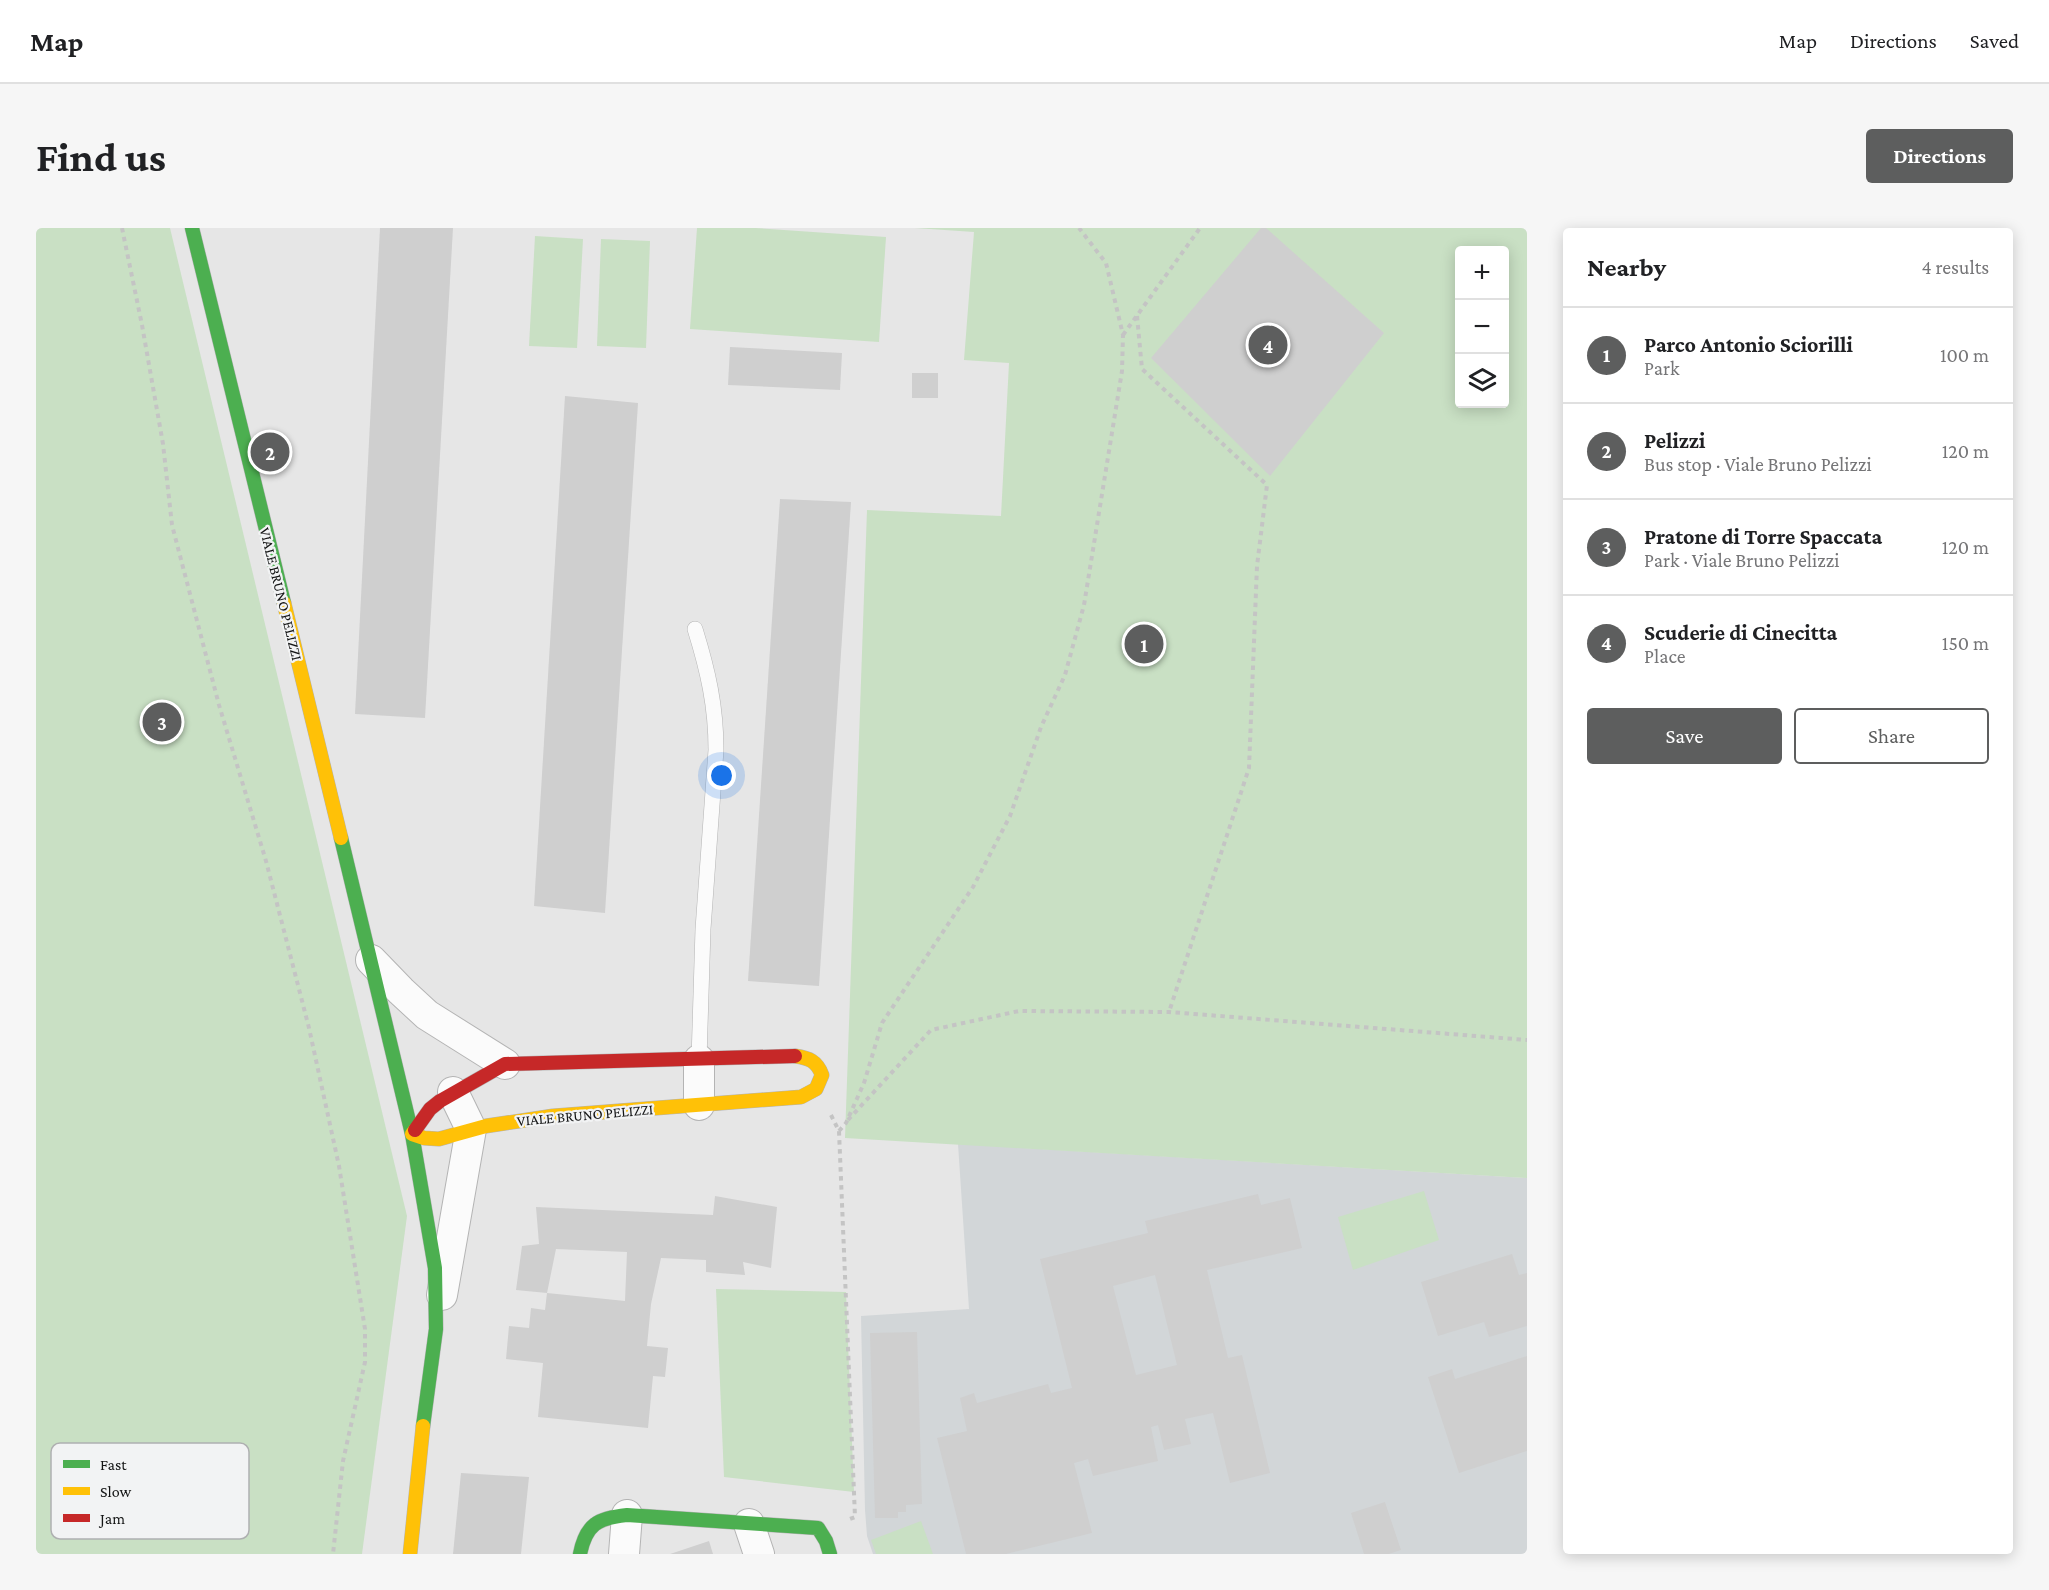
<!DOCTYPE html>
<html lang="en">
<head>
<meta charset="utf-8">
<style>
  :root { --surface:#fff; --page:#f6f6f6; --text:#202124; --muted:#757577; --line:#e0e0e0; --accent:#5d5e5e }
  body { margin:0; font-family:"Crimson Pro",serif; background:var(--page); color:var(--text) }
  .controls { position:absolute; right:18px; top:18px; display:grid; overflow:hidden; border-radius:6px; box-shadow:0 3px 15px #0003 }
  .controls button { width:54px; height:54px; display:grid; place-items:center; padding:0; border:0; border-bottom:2px solid var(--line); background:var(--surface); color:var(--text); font:30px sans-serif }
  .you { position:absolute; left:686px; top:548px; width:21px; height:21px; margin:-15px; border:4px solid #fff; border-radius:50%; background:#1a73e8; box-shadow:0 0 0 9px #1a73e833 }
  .badge { display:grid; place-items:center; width:39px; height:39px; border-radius:50%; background:var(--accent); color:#fff; font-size:20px; font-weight:700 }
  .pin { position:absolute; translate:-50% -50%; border:3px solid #fff; box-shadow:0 2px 6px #0006 }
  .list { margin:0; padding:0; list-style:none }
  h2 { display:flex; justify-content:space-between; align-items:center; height:78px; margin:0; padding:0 24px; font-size:26px }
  h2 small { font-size:20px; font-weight:400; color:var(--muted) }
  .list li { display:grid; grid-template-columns:39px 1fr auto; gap:18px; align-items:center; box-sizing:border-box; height:96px; padding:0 24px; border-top:2px solid var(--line) }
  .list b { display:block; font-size:22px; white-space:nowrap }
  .list p { margin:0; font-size:20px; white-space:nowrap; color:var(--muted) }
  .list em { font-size:20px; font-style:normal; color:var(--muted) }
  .actions { display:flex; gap:12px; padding:18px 24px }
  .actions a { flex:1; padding:14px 0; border:2px solid var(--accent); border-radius:6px; text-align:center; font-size:21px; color:var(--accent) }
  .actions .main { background:var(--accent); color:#fff }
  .icon { flex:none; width:33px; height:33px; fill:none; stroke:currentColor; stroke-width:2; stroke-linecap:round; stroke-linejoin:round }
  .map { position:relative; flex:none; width:1491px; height:1326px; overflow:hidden; border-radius:6px }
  header { display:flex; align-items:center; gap:36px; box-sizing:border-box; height:84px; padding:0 30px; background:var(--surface); border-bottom:2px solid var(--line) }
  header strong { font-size:28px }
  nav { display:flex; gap:33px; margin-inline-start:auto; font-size:21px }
  .intro { display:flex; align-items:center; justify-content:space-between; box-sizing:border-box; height:144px; padding:0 36px }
  h1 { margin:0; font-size:42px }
  .button { padding:15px 27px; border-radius:6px; background:var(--accent); color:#fff; font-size:21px; font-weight:700 }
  main { display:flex; gap:36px; padding:0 36px }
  aside { flex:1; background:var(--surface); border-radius:6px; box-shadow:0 3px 15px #0003 }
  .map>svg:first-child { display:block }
  .built { fill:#d2d6d8 }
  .green { fill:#c9e0c4; fill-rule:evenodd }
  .building { fill:#cfcfcf; fill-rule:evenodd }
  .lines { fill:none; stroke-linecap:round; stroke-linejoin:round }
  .lane-casing { stroke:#b4b4b4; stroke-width:16 }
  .street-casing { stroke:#b4b4b4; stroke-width:32 }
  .fast-casing { stroke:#b4b4b4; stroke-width:15 }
  .slow-casing { stroke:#b4b4b4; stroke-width:15 }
  .jam-casing { stroke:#b4b4b4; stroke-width:15 }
  .path { stroke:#c4c4c4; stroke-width:4; stroke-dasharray:4.5 4.5; stroke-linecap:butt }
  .lane { stroke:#fbfbfb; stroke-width:15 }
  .street { stroke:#fbfbfb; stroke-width:30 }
  .fast { stroke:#4caf50; stroke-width:14 }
  .slow { stroke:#ffc107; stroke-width:14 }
  .jam { stroke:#c62828; stroke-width:14 }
  .labels { text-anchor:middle; stroke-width:4.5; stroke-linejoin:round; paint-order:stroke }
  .street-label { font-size:15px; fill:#131414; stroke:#f2f3f4 }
  .key { fill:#f2f3f4; stroke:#afb0b1; stroke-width:1.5 }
  .key-label { font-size:16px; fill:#131414 }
</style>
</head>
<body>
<header>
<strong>Map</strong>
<nav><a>Map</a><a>Directions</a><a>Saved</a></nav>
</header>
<div class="intro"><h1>Find us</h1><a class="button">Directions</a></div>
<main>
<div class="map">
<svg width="1491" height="1326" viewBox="0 0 1491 1326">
  <rect width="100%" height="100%" fill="#e6e6e6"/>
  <polygon class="built" points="922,916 1491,950 1491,1326 837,1326 831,1308 829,1282 825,1088 933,1081"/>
  <g class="green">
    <polygon points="0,0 134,0 371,988 326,1326 0,1326"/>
    <polygon points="661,0 719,0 850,9 843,114 654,101"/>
    <path d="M879 0H1491V950L809 910 831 282 965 288 973 135 928 132 938 4ZM1424 22H1468V176H1424Z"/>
    <polygon points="499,8 547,11 541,120 493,118"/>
    <polygon points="565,11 614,13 610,120 561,118"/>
    <polygon points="1388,963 1403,1012 1317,1042 1302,989"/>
    <polygon points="680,1061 810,1064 818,1264 688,1249"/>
    <polygon points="885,1293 897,1326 840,1326 835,1312"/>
  </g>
  <g class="building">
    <polygon points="344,0 417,0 389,490 319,486"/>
    <polygon points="1225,0 1230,0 1348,105 1234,248 1115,130"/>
    <polygon points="694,119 806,125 804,162 692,157"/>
    <rect x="876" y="145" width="26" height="25"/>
    <polygon points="529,168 602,175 569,685 498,678"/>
    <polygon points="744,271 815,274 783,758 712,753"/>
    <path d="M1222 966 1225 977 1254 970 1266 1020 1171 1042 1192 1130 1206 1127 1234 1245 1194 1255 1177 1185 1149 1191 1155 1216 1128 1222 1122 1197 1115 1199 1122 1233 1057 1248 1052 1231 1038 1235 1056 1305 970 1326H930L901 1210 931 1203 924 1170 938 1165 941 1175 1012 1156 1015 1165 1036 1160 1004 1031 1112 1005 1109 993ZM1119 1047 1141 1137 1100 1147 1077 1058Z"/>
    <path d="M679 968 741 979 735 1040 707 1034 709 1047 670 1044V1032L625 1030 615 1076 611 1118 632 1120 629 1149 617 1148 612 1200 502 1189 507 1135 470 1131 473 1098 493 1100 495 1080 509 1082 511 1065 480 1062 486 1018 503 1016 500 979 677 987ZM520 1021 591 1024 589 1073 511 1065Z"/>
    <polygon points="1476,1026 1483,1047 1491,1045 1491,1098 1453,1109 1448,1094 1402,1108 1385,1054"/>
    <polygon points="881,1104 886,1276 870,1277 870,1284 862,1284 862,1290 839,1290 834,1105"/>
    <polygon points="1491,1128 1491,1223 1423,1245 1392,1149 1416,1141 1419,1151"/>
    <polygon points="425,1245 493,1249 485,1326 417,1326"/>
    <polygon points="1349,1274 1365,1322 1353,1326 1328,1326 1315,1285"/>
    <polygon points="673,1313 677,1326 634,1326"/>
  </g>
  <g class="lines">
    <g class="lane-casing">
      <path id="lane" d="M659 401C672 443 680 478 680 522L667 701 663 832"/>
    </g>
    <g class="street-casing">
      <g id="street">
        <polyline points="335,732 365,763 391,787 469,836"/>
        <polyline points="663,877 663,832"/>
        <polyline points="406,1067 435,901 417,864"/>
        <polyline points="713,1296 723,1326"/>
        <polyline points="588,1326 591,1287"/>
      </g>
    </g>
    <g class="fast-casing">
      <g id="fast">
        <polyline points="156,0 248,375"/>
        <polyline points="305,610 376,906 399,1040 400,1101 387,1198"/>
        <path d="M544 1326C550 1296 562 1290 591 1287L782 1300 790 1313 794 1326"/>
      </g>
    </g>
    <g class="slow-casing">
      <g id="slow">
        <polyline points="248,375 305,610"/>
        <path d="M379 902 376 906 388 910 403 911 450 898 517 888 765 869 780 861 786 847C781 833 773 830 759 828"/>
        <polyline points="374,1326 387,1198"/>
      </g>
    </g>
    <g class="jam-casing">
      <polyline id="jam" points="379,902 394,881 404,873 469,836 759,828"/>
    </g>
    <g class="path">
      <polyline points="86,0 106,97 127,216 136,297 183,477 230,633 273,800 303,938 329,1101 329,1134 307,1233 297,1326"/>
      <polyline points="1101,88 1106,141 1231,257 1221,338 1213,540 1133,784"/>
      <polyline points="1087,107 1164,0"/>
      <polyline points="795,887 803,903 819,1289 814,1291"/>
      <polyline points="812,892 895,802 983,783 1133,784 1491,812"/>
      <polyline points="803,903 810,895 828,855 846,795 937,659 974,588 1005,499 1029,447 1048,377 1086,143 1087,107 1070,35 1043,0"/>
    </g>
    <use href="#lane" class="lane"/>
    <use href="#street" class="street"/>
    <use href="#fast" class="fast"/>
    <use href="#slow" class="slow"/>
    <use href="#jam" class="jam"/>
  </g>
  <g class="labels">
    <g class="street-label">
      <text transform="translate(245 366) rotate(76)" y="5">VIALE BRUNO PELIZZI</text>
      <text transform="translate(549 887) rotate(-5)" y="5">VIALE BRUNO PELIZZI</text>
    </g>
  </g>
  <rect x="15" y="1215" width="198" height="96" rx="9" class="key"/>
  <rect x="27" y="1232" width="27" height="8" fill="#4caf50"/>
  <rect x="27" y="1259" width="27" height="8" fill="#ffc107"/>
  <rect x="27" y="1286" width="27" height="8" fill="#c62828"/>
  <g class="key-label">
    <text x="64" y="1242">Fast</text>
    <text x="64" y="1269">Slow</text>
    <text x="64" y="1296">Jam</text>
  </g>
</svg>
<div class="controls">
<button>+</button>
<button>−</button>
<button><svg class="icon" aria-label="layers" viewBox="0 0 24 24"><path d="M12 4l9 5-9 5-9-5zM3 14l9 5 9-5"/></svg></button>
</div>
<div class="you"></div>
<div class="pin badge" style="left:1108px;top:416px">1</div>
<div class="pin badge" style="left:234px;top:224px">2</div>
<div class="pin badge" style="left:126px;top:494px">3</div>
<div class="pin badge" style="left:1232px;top:117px">4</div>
</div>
<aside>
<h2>Nearby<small>4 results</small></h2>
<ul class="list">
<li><span class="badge">1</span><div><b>Parco Antonio Sciorilli</b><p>Park</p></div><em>100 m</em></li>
<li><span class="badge">2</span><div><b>Pelizzi</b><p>Bus stop · Viale Bruno Pelizzi</p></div><em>120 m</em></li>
<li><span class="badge">3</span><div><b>Pratone di Torre Spaccata</b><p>Park · Viale Bruno Pelizzi</p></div><em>120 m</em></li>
<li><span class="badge">4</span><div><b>Scuderie di Cinecitta</b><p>Place</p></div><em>150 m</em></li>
</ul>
<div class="actions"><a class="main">Save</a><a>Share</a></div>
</aside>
</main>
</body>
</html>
